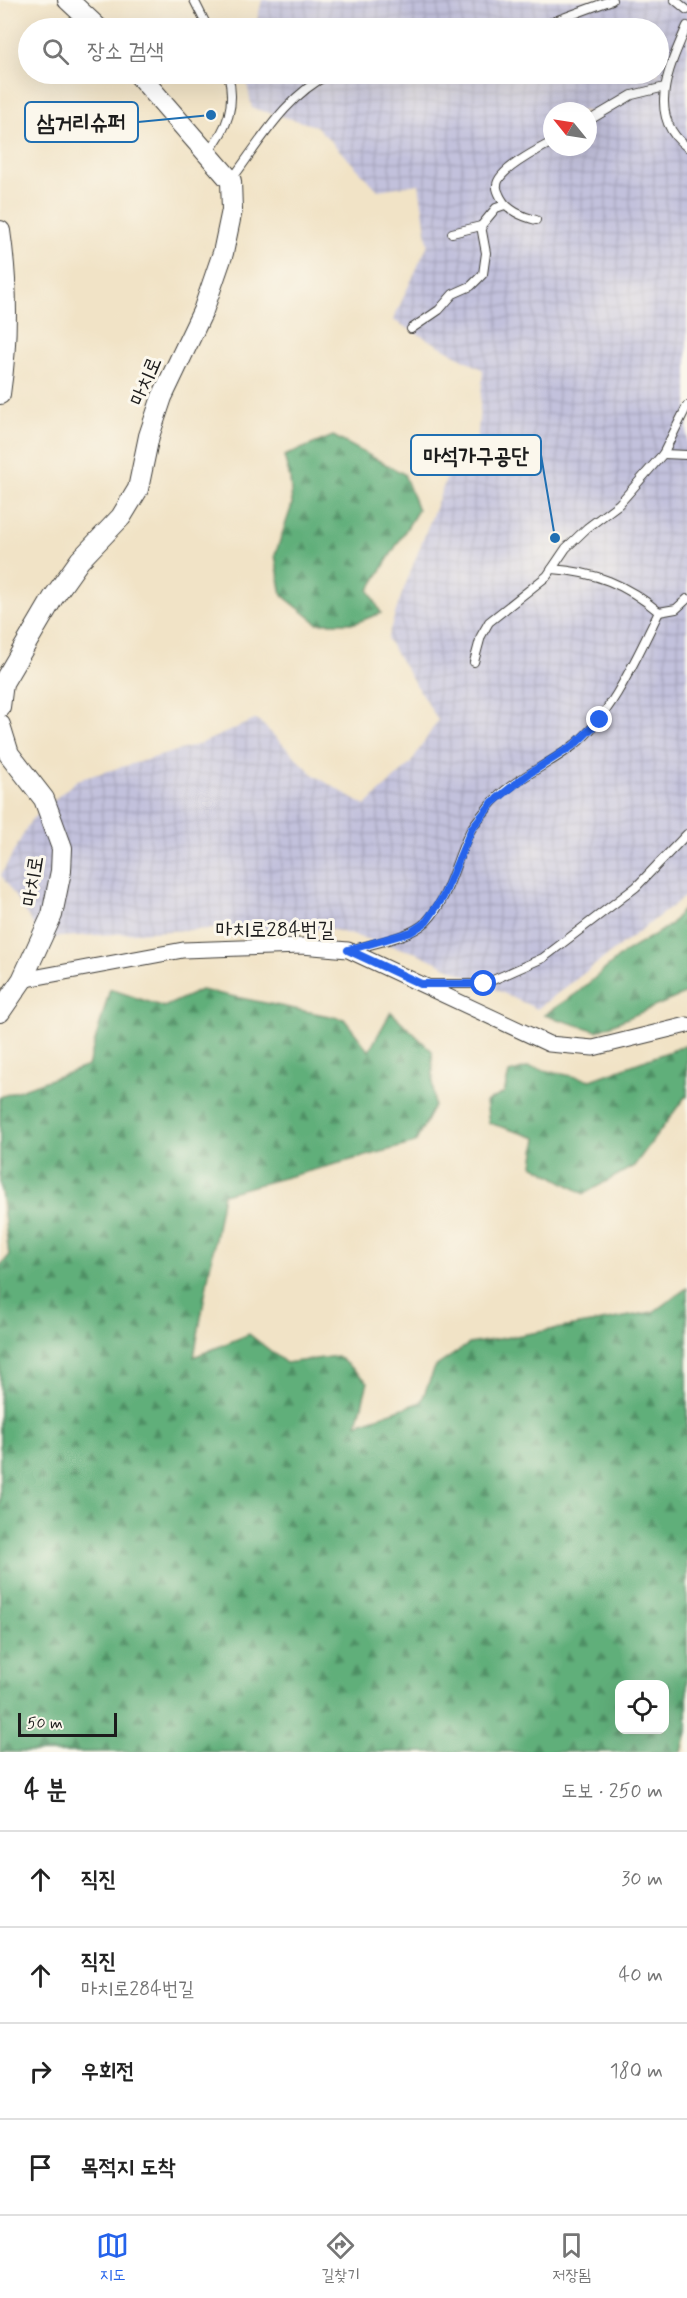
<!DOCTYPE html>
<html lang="ko">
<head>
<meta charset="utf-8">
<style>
  :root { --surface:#fff; --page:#f6f6f6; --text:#222; --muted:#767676; --line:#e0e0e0; --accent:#2563eb }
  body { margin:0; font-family:Mynerve,"Poor Story",sans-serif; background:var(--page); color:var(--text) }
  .controls { position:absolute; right:18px; bottom:18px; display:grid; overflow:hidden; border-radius:12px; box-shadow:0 6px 24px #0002 }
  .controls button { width:54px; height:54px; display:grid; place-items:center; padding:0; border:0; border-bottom:2px solid var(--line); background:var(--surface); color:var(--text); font:30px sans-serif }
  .compass { position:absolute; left:543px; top:102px; width:54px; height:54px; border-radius:50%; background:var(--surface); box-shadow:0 6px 24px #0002; rotate:300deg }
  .scale { position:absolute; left:18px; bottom:15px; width:99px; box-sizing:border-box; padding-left:6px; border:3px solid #1c1c1c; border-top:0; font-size:16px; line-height:21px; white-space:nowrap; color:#1c1c1c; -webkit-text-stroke:4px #fbf7ec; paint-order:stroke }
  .stop { position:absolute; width:18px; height:18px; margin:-14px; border:4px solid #2563eb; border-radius:50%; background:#fff }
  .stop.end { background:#2563eb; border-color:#fff; box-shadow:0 2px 6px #0008 }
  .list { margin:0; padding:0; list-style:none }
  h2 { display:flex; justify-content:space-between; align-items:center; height:78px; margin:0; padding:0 24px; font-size:26px }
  h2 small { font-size:20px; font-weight:400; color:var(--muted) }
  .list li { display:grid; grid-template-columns:39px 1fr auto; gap:18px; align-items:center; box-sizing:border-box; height:96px; padding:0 24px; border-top:2px solid var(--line) }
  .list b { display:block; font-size:22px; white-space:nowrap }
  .list p { margin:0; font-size:20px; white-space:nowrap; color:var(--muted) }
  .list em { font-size:20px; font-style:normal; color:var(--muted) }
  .icon { flex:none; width:33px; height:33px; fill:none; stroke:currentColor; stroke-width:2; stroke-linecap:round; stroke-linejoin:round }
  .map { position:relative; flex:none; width:687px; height:1752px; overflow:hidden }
  .search { position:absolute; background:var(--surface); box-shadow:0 6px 24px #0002; left:18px; right:18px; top:18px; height:66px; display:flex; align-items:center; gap:15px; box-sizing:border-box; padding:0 21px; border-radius:33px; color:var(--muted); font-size:22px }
  .sheet { height:462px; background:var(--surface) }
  nav { display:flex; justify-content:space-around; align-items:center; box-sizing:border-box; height:84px; border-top:2px solid var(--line); background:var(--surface); font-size:16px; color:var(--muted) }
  nav a { display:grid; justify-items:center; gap:3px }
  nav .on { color:var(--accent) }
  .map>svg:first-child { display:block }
  .industrial { fill:url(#industrial-grid); fill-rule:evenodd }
  .forest { fill:url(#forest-firs); stroke:#3e664b; stroke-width:1.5; fill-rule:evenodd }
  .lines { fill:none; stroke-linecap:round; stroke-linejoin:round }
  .service-casing { stroke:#3c3a36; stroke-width:10 }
  .minor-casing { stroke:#3c3a36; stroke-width:17 }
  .tertiary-casing { stroke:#3c3a36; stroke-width:22 }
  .service { stroke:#fff; stroke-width:8 }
  .minor { stroke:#fff; stroke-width:15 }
  .tertiary { stroke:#fff; stroke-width:20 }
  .route { stroke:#2563eb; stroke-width:8 }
  .labels { text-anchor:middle; stroke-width:6; stroke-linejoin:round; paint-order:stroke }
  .street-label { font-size:21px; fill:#1c1c1c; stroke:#fbf7ec }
  .leader { fill:none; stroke:#1f6fb2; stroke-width:2 }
  .callout-dot { fill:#1f6fb2; stroke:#fbf7ec; stroke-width:2 }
  .callout { fill:#fbf7ec; stroke:#1f6fb2; stroke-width:2 }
  .callout-label { font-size:22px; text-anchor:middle; font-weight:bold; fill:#1c1c1c }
</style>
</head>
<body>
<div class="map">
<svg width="687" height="1752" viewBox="0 0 687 1752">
  <defs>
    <pattern id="industrial-grid" width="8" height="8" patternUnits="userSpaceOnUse" patternTransform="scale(1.5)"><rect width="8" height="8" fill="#c2c1dc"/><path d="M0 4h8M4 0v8" fill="none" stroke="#a6a5bc"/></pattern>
    <pattern id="forest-firs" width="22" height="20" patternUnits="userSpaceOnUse" patternTransform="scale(1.5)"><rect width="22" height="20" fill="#60af7a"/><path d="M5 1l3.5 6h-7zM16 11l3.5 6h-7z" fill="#4e8e63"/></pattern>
  </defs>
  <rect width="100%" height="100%" fill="#fbf7ec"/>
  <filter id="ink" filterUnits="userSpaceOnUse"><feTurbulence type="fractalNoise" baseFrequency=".0167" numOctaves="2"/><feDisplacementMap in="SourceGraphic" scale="12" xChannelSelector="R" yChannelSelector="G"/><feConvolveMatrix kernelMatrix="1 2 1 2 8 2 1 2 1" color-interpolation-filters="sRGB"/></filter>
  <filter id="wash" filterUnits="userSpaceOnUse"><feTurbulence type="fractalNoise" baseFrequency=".008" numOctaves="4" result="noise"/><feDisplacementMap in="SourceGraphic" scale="24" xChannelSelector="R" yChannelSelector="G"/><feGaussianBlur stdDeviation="1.35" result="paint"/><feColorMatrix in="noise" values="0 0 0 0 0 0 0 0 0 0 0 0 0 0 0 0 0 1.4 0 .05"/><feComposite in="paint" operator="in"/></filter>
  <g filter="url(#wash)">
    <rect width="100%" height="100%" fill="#f1e3c6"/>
    <path class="industrial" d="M262 0H687V895L537 1009 417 953 331 929H208L42 938 1 875 31 820 77 780 197 745 257 719 314 775 365 806 410 764 438 720 387 639 400 599 447 477 476 456 483 370 393 320 428 244 419 184 378 190 316 126 252 108 245 74H658V28H255ZM552 111H588V147H552Z"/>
    <g class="forest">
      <polygon points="333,436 404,474 418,510 369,590 381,613 355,623 317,623 282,595 275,555 292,505 290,478 284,456"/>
      <polygon points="687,905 687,993 597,1031 544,1015 577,993 624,953 669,926"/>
      <path d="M110 989 164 1007 201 990 344 1019 369 1051 391 1012 432 1051 434 1106 415 1143 223 1194 194 1357 249 1334 286 1363 337 1356 368 1382 357 1424 421 1402 435 1367 469 1344 653 1312 687 1288V1731L682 1752H0V1266L9 1256 0 1182V1097L88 1066ZM664 1684V1730H620V1684Z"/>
      <polygon points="684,1046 687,1046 687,1097 685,1097 634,1166 584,1194 533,1165 537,1138 489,1123 486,1102 504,1093 509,1073 529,1067 591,1080"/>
    </g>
  </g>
  <g filter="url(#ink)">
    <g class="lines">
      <g class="service-casing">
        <g id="service">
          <polyline points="194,0 208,28"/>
          <polyline points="675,0 687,10"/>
          <path d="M687 26C670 65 645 116 687 147"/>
          <polyline points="536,28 612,0"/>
          <polyline points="588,121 632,95 665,87"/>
          <path d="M208 152C228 128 236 105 228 74"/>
          <path d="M232 179C260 142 286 95 330 74"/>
          <path d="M536 220C523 217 507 210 501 198 499 194 496 189 497 185 498 170 539 149 552 142"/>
          <polyline points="452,233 481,226"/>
          <polyline points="411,329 439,310 453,294 471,286 483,274 486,253 481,226 496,208 505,205"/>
          <polyline points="663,454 687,455"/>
          <path d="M552 569C595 572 626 584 659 612"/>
          <polyline points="659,612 676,609 687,599"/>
          <polyline points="474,662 481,636 489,622 547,576 566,548 587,528 619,504 663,454 687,406"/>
          <path d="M350 950C371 944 411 937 426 922 451 897 455 857 472 828 477 820 484 813 489 806 510 780 548 766 574 745 611 717 638 654 659 612"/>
          <polyline points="431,984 484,984 543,958 636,887 687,834"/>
        </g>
      </g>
      <g class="minor-casing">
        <polyline id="minor" points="22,980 183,950 302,946 348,950 549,1044 593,1048 687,1025"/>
      </g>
      <g class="tertiary-casing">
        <g id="tertiary">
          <polyline points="68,0 98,28"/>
          <path d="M0 231C8 286 8 340 0 394"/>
          <polyline points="0,707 3,683 53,598 80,560 121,517 138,489 149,436 162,397 203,311 223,253 232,210 231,181 138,74"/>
          <polyline points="0,725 9,754 44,799 62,848 61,871 52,915 22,980 0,1012"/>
        </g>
      </g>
      <use href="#service" class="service"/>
      <use href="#minor" class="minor"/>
      <use href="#tertiary" class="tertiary"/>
    </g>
  </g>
  <g class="lines" filter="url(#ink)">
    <polyline class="route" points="484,984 421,984 348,950 411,932 426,922 443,897 472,828 493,802 527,775 574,745 600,720"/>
  </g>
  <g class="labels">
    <g class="street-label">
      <text transform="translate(145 381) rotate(-67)" y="7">마치로</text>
      <text transform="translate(32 881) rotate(-81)" y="7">마치로</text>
      <text x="275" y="936">마치로284번길</text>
    </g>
  </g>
  <path class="leader" d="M211 115L138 122M555 538L541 455"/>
  <g class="callout-dot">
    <circle cx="211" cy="115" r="6"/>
    <circle cx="555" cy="538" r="6"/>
  </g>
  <g class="callout">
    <rect x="25" y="102" width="113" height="40" rx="6"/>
    <rect x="411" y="435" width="130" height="40" rx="6"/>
  </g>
  <g class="callout-label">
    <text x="81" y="130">삼거리슈퍼</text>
    <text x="476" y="463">마석가구공단</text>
  </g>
</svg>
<div class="controls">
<button><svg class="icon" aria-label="locate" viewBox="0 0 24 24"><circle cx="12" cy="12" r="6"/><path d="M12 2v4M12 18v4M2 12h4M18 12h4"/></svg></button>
</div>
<svg class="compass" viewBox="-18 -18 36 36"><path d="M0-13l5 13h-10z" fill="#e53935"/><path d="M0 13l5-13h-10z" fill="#767676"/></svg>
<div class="scale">50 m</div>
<div class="stop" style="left:484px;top:984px"></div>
<div class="stop end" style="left:600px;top:720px"></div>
<div class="search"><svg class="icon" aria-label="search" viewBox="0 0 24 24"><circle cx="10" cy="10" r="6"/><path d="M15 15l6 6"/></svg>장소 검색</div>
</div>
<section class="sheet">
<h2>4 분<small>도보 · 250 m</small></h2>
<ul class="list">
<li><svg class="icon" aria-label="ahead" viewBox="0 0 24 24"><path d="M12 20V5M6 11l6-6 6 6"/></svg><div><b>직진</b></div><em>30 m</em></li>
<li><svg class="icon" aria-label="ahead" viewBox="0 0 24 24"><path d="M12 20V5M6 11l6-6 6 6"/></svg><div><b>직진</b><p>마치로284번길</p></div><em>40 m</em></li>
<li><svg class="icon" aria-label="right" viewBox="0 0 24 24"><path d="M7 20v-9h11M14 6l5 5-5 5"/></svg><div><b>우회전</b></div><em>180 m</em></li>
<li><svg class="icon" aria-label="arrive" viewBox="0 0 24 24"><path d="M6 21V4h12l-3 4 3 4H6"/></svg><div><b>목적지 도착</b></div></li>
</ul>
</section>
<nav>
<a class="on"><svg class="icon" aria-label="map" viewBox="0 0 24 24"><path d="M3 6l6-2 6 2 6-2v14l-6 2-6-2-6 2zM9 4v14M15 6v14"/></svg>지도</a>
<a><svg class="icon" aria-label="directions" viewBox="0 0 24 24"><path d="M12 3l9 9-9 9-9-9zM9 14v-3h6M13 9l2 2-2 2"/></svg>길찾기</a>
<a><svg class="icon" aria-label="saved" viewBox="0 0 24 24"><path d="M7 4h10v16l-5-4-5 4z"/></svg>저장됨</a>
</nav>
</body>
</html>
